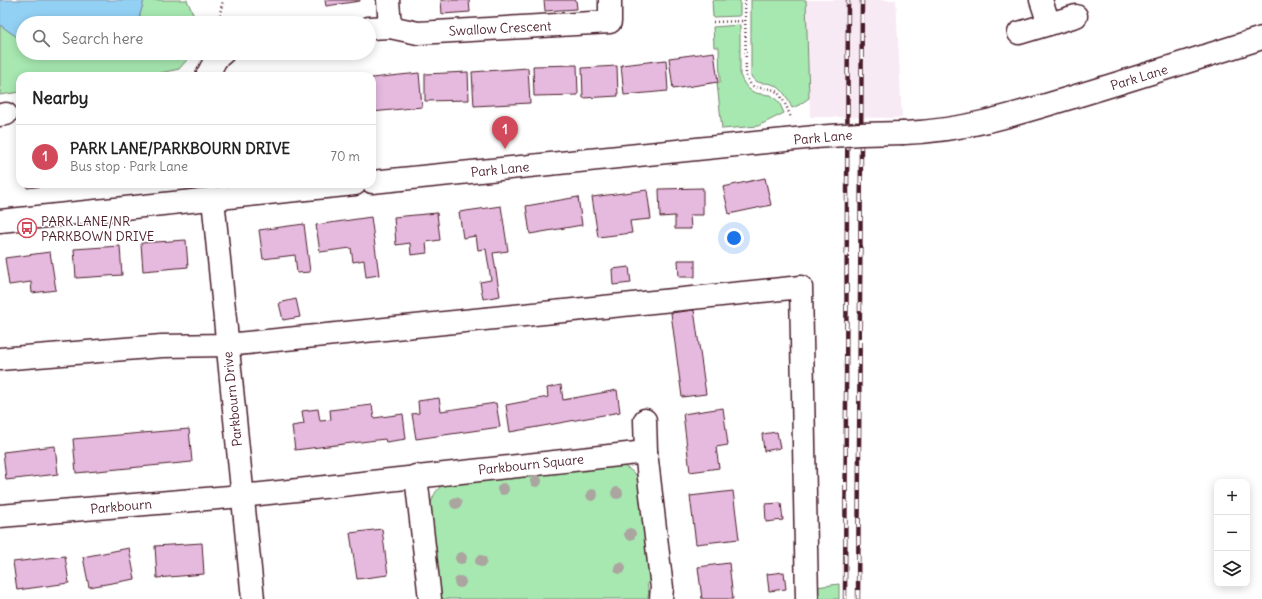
<!DOCTYPE html>
<html lang="en">
<head>
<meta charset="utf-8">
<style>
  :root { --surface:#fff; --page:#f6f6f6; --text:#222; --muted:#767676; --line:#e0e0e0; --accent:#d1495b }
  body { margin:0; font-family:Delius,sans-serif; background:var(--page); color:var(--text) }
  .controls { position:absolute; right:12px; bottom:12px; display:grid; overflow:hidden; border-radius:8px; box-shadow:0 2px 10px #0003 }
  .controls button { width:36px; height:36px; display:grid; place-items:center; padding:0; border:0; border-bottom:1px solid var(--line); background:var(--surface); color:var(--text); font:20px sans-serif }
  .you { position:absolute; left:734px; top:238px; width:14px; height:14px; margin:-10px; border:3px solid #fff; border-radius:50%; background:#1a73e8; box-shadow:0 0 0 6px #1a73e833 }
  .badge { display:grid; place-items:center; width:26px; height:26px; border-radius:50%; background:var(--accent); color:#fff; font-size:13px; font-weight:700 }
  .pin { position:absolute; translate:-50% -33px; filter:drop-shadow(0 1px 2px #0008) }
  .pin::after { content:''; position:absolute; top:21px; width:14px; height:12px; background:inherit; clip-path:polygon(0 0,100% 0,50% 100%) }
  .list { margin:0; padding:0; list-style:none }
  h2 { display:flex; justify-content:space-between; align-items:center; height:52px; margin:0; padding:0 16px; font-size:17px }
  h2 small { font-size:13px; font-weight:400; color:var(--muted) }
  .list li { display:grid; grid-template-columns:26px 1fr auto; gap:12px; align-items:center; box-sizing:border-box; height:64px; padding:0 16px; border-top:1px solid var(--line) }
  .list b { display:block; font-size:15px; white-space:nowrap }
  .list p { margin:0; font-size:13px; white-space:nowrap; color:var(--muted) }
  .list em { font-size:13px; font-style:normal; color:var(--muted) }
  .icon { flex:none; width:22px; height:22px; fill:none; stroke:currentColor; stroke-width:2; stroke-linecap:round; stroke-linejoin:round }
  .map { position:relative; flex:none; width:1262px; height:599px; overflow:hidden }
  .search { position:absolute; background:var(--surface); box-shadow:0 2px 10px #0003; left:16px; top:16px; width:360px; height:44px; display:flex; align-items:center; gap:10px; box-sizing:border-box; padding:0 14px; border-radius:22px; color:var(--muted); font-size:15px }
  .panel { position:absolute; background:var(--surface); box-shadow:0 2px 10px #0003; left:16px; top:72px; width:360px; height:116px; border-radius:12px }
  .map>svg:first-child { display:block }
  .built { fill:#f8eaf5 }
  .green { fill:#a7e8b1; stroke:#78846e }
  .water { fill:#93d1f4; stroke:#768aa4 }
  .building { fill:#e6badf; stroke:#4a1f2b }
  .lines { fill:none; stroke-linecap:round; stroke-linejoin:round }
  .minor-casing { stroke:#4a1f2b; stroke-width:25 }
  .path { stroke:#4a1f2b; stroke-width:2.5; stroke-dasharray:1 3; stroke-linecap:butt }
  .minor { stroke:#fff; stroke-width:22 }
  .rail-casing { stroke:#4a1f2b; stroke-width:4.5 }
  .rail { stroke:#fff; stroke-width:3; stroke-dasharray:9; stroke-linecap:butt }
  .minor-bridge-casing { stroke:#4a1f2b; stroke-width:25; stroke-linecap:butt }
  .minor-bridge { stroke:#fff; stroke-width:22 }
  .tree { fill:#aba5a0 }
  .labels { text-anchor:middle; stroke-width:3; stroke-linejoin:round; paint-order:stroke }
  .street-label { font-size:13px; fill:#4a1f2b; stroke:#fff }
  .poi-label { font-size:13px; fill:#4a1f2b; stroke:#fff; text-anchor:start }
</style>
</head>
<body>
<div class="map">
<svg width="1262" height="599" viewBox="0 0 1262 599">
  <rect width="100%" height="100%" fill="#fff"/>
  <filter id="ink" filterUnits="userSpaceOnUse"><feTurbulence type="fractalNoise" baseFrequency=".025" numOctaves="2"/><feDisplacementMap in="SourceGraphic" scale="8" xChannelSelector="R" yChannelSelector="G"/><feConvolveMatrix kernelMatrix="1 2 1 2 8 2 1 2 1" color-interpolation-filters="sRGB"/></filter>
  <g filter="url(#ink)">
    <polygon class="built" points="806,0 896,0 902,118 810,117"/>
    <g class="green">
      <polygon points="144,0 187,0 197,23 127,23 139,18"/>
      <polygon points="712,0 740,0 740,16 713,17"/>
      <path d="M751 0H806L809 98 799 105 792 108C788 100 783 88 774 85 766 81 756 86 751 76Z"/>
      <polygon points="0,25 20,39 23,39 23,53 193,53 179,69 146,76 20,76 20,92 0,95"/>
      <path d="M740 25V75C747 92 754 94 771 95L779 102 784 113 758 126 722 129 717 83H720L719 47H714L713 27Z"/>
      <path d="M616 464C626 466 631 470 638 477L652 582 647 583 649 594 647 599H439L430 511C431 498 435 490 446 482Z"/>
      <polygon points="839,584 839,599 816,599 816,587"/>
    </g>
    <polygon class="water" points="0,0 144,0 139,18 127,23 23,23 23,39 20,39 0,25"/>
    <g class="building">
      <polygon points="325,0 360,0 360,1 326,6"/>
      <polygon points="441,0 469,0 470,12 442,14"/>
      <polygon points="544,0 576,0 577,9 545,11"/>
      <polygon points="714,52 718,82 673,89 669,58"/>
      <polygon points="666,60 668,91 624,95 621,65"/>
      <polygon points="577,65 578,95 534,96 533,66"/>
      <polygon points="617,66 618,96 583,98 582,68"/>
      <polygon points="528,68 530,103 474,106 472,72"/>
      <polygon points="468,72 469,100 425,101 425,74"/>
      <polygon points="419,73 422,107 372,112 372,78"/>
      <polygon points="313,74 313,76 271,76 271,75"/>
      <polygon points="765,178 771,205 729,214 723,187"/>
      <polygon points="27,184 53,184 53,185 27,188"/>
      <polygon points="703,188 703,215 690,215 691,229 675,229 675,216 660,217 659,189"/>
      <polygon points="647,190 651,219 630,221 632,233 598,237 592,197"/>
      <polygon points="578,197 582,225 530,234 526,206"/>
      <polygon points="501,206 508,251 493,253 500,296 483,299 480,282 491,280 486,249 478,250 476,236 463,238 459,212"/>
      <polygon points="437,213 440,240 426,242 427,253 411,255 410,243 396,245 394,217"/>
      <polygon points="371,217 379,275 366,277 364,260 353,262 351,248 320,252 316,225"/>
      <polygon points="304,224 310,272 297,273 295,255 263,259 259,230"/>
      <polygon points="186,240 188,267 143,271 141,243"/>
      <polygon points="120,246 122,275 76,278 74,249"/>
      <polygon points="50,252 56,290 32,293 31,282 9,285 5,258"/>
      <polygon points="678,260 695,260 695,277 679,277"/>
      <polygon points="629,267 631,283 613,285 612,269"/>
      <polygon points="296,299 300,317 283,320 279,303"/>
      <polygon points="694,310 706,394 682,397 671,313"/>
      <polygon points="561,385 563,400 617,390 620,412 510,432 506,405 548,397 547,388"/>
      <polygon points="439,398 441,411 496,403 500,427 416,439 412,414 419,413 418,401"/>
      <polygon points="372,405 374,418 403,414 406,439 386,442 385,439 295,450 292,426 304,424 302,411 318,409 320,421 331,420 330,410"/>
      <polygon points="723,408 728,445 716,447 719,468 690,472 683,414"/>
      <polygon points="189,429 192,462 76,473 73,439"/>
      <polygon points="777,432 780,448 764,451 762,434"/>
      <polygon points="55,446 58,474 6,480 3,452"/>
      <polygon points="733,491 739,539 696,544 690,496"/>
      <polygon points="781,503 783,520 766,522 765,504"/>
      <polygon points="382,529 388,575 357,579 350,533"/>
      <polygon points="202,543 204,574 157,578 155,546"/>
      <polygon points="129,548 135,579 89,587 83,557"/>
      <polygon points="65,556 69,583 17,590 13,562"/>
      <polygon points="729,563 733,599 702,599 698,567"/>
      <polygon points="784,572 786,589 769,591 767,574"/>
    </g>
    <g class="lines">
      <g class="minor-casing">
        <g id="minor">
          <polyline points="388,0 390,27"/>
          <polyline points="1041,0 1049,24"/>
          <polyline points="369,28 390,27 418,33 610,22 610,0"/>
          <polyline points="1019,33 1076,16"/>
          <polyline points="207,76 216,59 223,53"/>
          <polyline points="0,115 6,114"/>
          <path d="M904 133C963 131 1017 114 1073 97 1136 78 1199 58 1262 38"/>
          <polyline points="372,182 815,137"/>
          <polyline points="213,199 253,599"/>
          <polyline points="0,221 355,184"/>
          <polyline points="0,359 162,346 227,345 801,287 807,599"/>
          <polyline points="645,420 646,452 662,588 661,599"/>
          <polyline points="416,476 430,599"/>
          <polyline points="0,516 242,496 646,452"/>
        </g>
      </g>
      <g class="path">
        <path d="M745 0 746 76 751 85C758 89 767 87 774 90 782 94 788 110 791 118"/>
        <polyline points="713,22 745,21"/>
        <polyline points="218,23 223,0"/>
      </g>
      <use href="#minor" class="minor"/>
      <g class="rail-casing">
        <g id="rail">
          <polyline points="845,599 848,0"/>
          <polyline points="858,599 862,0"/>
        </g>
      </g>
      <use href="#rail" class="rail"/>
      <g class="minor-bridge-casing">
        <polyline id="minor-bridge" points="815,137 860,134 904,133"/>
      </g>
      <use href="#minor-bridge" class="minor-bridge"/>
    </g>
    <g class="tree">
      <circle cx="536" cy="481" r="6"/>
      <circle cx="503" cy="489" r="6"/>
      <circle cx="617" cy="493" r="6"/>
      <circle cx="592" cy="495" r="6"/>
      <circle cx="456" cy="503" r="6"/>
      <circle cx="630" cy="534" r="6"/>
      <circle cx="461" cy="558" r="6"/>
      <circle cx="481" cy="561" r="6"/>
      <circle cx="620" cy="568" r="6"/>
      <circle cx="460" cy="582" r="6"/>
    </g>
  </g>
  <defs>
    <g id="bus-ring" transform="scale(1)"><circle r="9.5" fill="#fff" stroke="#d1495b" stroke-width="1.5"/><path d="M-5-6H5V4H4V6H2V4H-2V6H-4V4H-5ZM-3.5-4V0h7V-4ZM-3.5 1.2v1.5H-2V1.2ZM2 1.2v1.5H3.5V1.2Z" fill="#d1495b"/></g>
  </defs>
  <g fill-rule="evenodd">
    <use href="#bus-ring" x="27" y="228"/>
  </g>
  <g class="labels">
    <g class="street-label">
      <text transform="translate(500 28) rotate(-3)" y="5">Swallow Crescent</text>
      <text transform="translate(1139 77) rotate(-17)" y="5">Park Lane</text>
      <text transform="translate(823 137) rotate(-5)" y="5">Park Lane</text>
      <text transform="translate(500 169) rotate(-6)" y="5">Park Lane</text>
      <text transform="translate(232 399) rotate(-96)" y="5">Parkbourn Drive</text>
      <text transform="translate(531 464) rotate(-6)" y="5">Parkbourn Square</text>
      <text transform="translate(121 506) rotate(-5)" y="5">Parkbourn</text>
    </g>
    <g class="poi-label">
      <text x="41" y="226">PARK LANE/NR<tspan x="41" dy="15">PARKBOWN DRIVE</tspan></text>
    </g>
  </g>
</svg>
<div class="controls">
<button>+</button>
<button>−</button>
<button><svg class="icon" aria-label="layers" viewBox="0 0 24 24"><path d="M12 4l9 5-9 5-9-5zM3 14l9 5 9-5"/></svg></button>
</div>
<div class="you"></div>
<div class="pin badge" style="left:505px;top:149px">1</div>
<div class="search"><svg class="icon" aria-label="search" viewBox="0 0 24 24"><circle cx="10" cy="10" r="6"/><path d="M15 15l6 6"/></svg>Search here</div>
<section class="panel">
<h2>Nearby<small></small></h2>
<ul class="list">
<li><span class="badge">1</span><div><b>PARK LANE/PARKBOURN DRIVE</b><p>Bus stop · Park Lane</p></div><em>70 m</em></li>
</ul>
</section>
</div>
</body>
</html>
